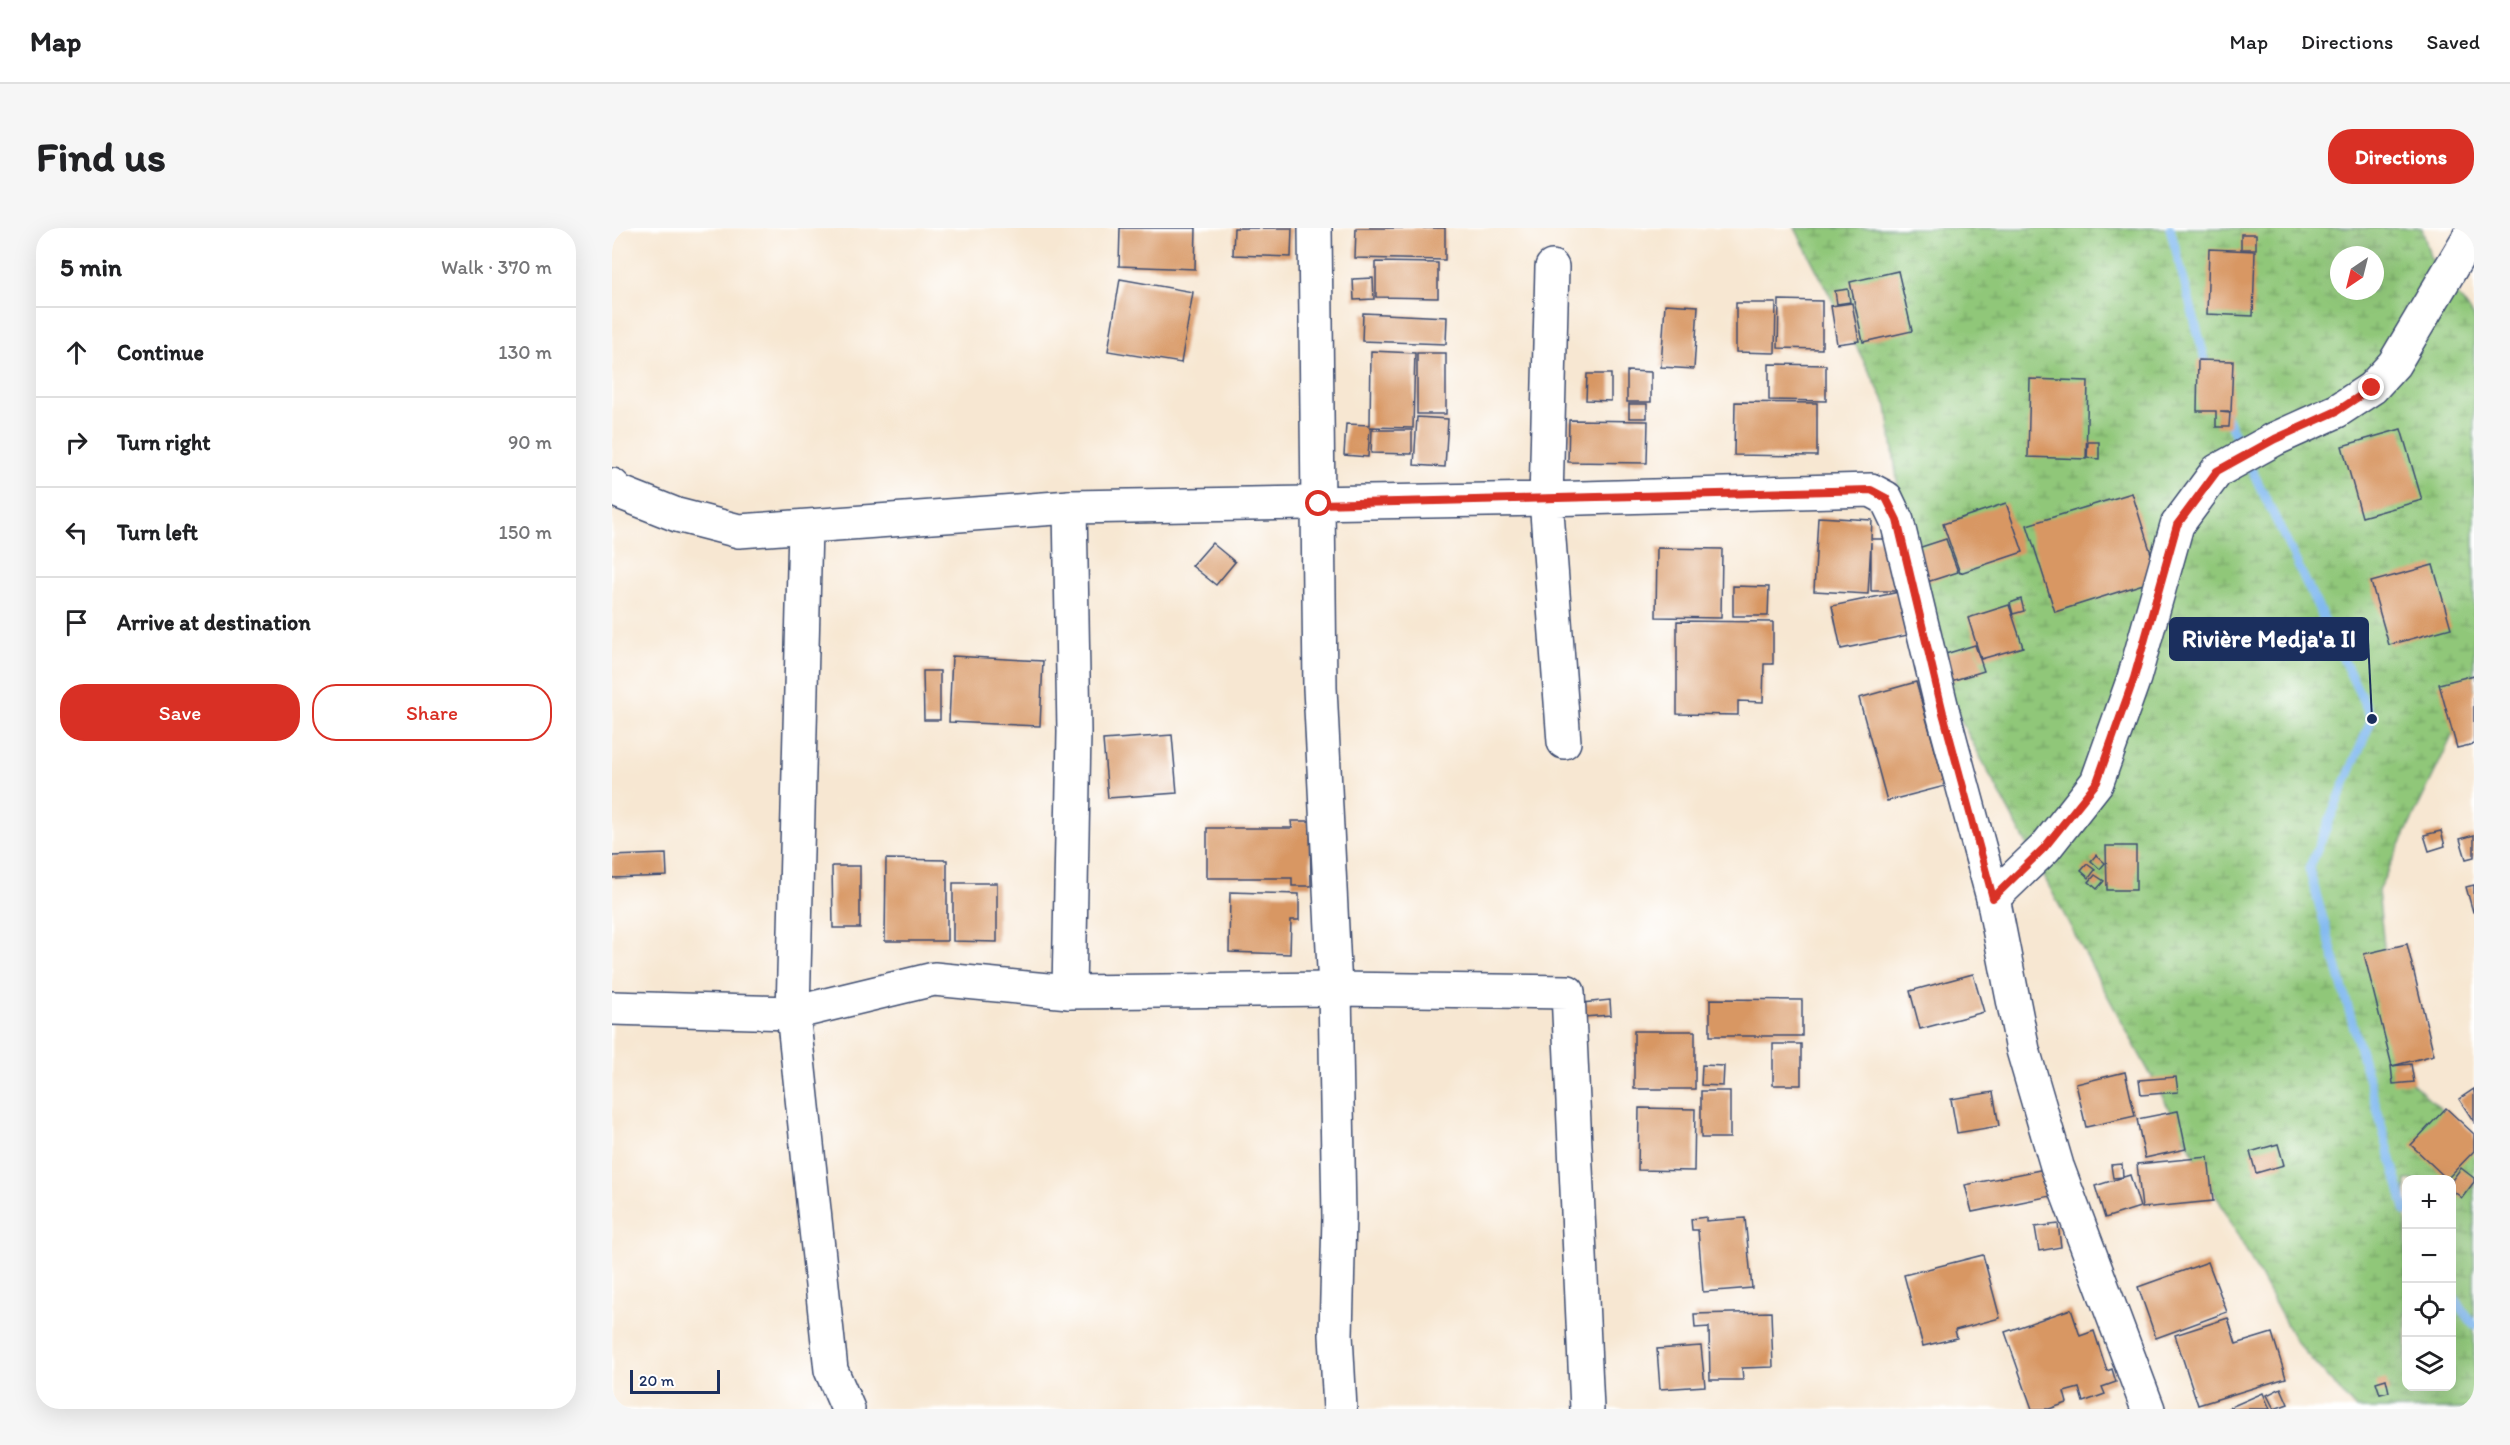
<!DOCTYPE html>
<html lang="en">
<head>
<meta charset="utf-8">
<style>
  :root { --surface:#fff; --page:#f6f6f6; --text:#202124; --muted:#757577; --line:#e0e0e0; --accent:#d93025 }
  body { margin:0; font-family:Itim,sans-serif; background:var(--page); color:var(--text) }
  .controls { position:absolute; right:18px; bottom:18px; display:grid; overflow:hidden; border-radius:12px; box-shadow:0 6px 24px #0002 }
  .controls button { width:54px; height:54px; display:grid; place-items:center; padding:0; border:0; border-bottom:2px solid var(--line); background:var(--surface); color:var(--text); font:30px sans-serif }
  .compass { position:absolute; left:1718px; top:18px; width:54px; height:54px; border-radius:50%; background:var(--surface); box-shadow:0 6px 24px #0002; rotate:215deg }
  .scale { position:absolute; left:18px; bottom:15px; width:90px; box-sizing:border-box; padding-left:6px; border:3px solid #1b2f5e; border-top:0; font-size:16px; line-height:21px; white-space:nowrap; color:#1b2f5e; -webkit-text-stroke:4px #fff; paint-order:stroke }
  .stop { position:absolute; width:18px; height:18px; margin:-14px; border:4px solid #d93025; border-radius:50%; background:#fff }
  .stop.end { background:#d93025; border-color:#fff; box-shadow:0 2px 6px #0008 }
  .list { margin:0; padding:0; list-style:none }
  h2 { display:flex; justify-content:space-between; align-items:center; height:78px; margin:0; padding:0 24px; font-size:26px }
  h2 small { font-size:20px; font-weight:400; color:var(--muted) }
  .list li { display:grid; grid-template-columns:39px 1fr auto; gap:18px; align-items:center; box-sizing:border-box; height:90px; padding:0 24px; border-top:2px solid var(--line) }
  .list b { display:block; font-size:22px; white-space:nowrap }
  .list em { font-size:20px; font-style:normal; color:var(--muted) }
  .actions { display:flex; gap:12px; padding:18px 24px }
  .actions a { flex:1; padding:14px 0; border:2px solid var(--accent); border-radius:24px; text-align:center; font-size:21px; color:var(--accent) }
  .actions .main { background:var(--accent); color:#fff }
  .icon { flex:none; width:33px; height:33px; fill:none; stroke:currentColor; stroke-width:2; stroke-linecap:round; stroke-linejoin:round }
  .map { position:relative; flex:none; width:1862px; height:1181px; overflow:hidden; border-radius:24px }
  header { display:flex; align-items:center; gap:36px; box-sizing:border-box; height:84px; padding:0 30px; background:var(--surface); border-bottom:2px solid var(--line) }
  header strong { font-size:28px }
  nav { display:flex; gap:33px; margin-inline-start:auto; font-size:21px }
  .intro { display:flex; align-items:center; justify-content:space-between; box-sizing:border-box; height:144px; padding:0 36px }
  h1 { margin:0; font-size:42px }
  .button { padding:15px 27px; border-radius:24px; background:var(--accent); color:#fff; font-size:21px; font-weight:700 }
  main { display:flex; gap:36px; padding:0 36px }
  aside { flex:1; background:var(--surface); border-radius:24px; box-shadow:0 6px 24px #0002 }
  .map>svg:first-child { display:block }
  .wetland { fill:url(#wetland-marsh); stroke:#567b6c; stroke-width:1.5; fill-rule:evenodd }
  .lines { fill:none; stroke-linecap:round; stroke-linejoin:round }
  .stream { stroke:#7eb7ef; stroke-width:9 }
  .building { fill:#d89764 }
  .minor-casing { stroke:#3c4b6f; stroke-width:36 }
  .minor { stroke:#fff; stroke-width:33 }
  .route { stroke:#d93025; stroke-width:8 }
  .leader { fill:none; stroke:#1b2f5e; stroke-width:2 }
  .callout-dot { fill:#1b2f5e; stroke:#fff; stroke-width:2 }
  .callout { fill:#1b2f5e; stroke:#1b2f5e; stroke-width:2 }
  .callout-label { font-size:24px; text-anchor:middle; font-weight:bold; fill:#fff }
</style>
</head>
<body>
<header>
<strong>Map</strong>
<nav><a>Map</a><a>Directions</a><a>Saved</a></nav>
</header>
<div class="intro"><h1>Find us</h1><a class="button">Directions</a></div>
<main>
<aside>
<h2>5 min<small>Walk · 370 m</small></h2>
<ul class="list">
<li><svg class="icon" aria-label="ahead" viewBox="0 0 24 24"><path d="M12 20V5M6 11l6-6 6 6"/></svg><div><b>Continue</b></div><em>130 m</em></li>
<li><svg class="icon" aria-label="right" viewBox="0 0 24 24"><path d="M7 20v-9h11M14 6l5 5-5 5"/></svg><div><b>Turn right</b></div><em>90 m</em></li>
<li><svg class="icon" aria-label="left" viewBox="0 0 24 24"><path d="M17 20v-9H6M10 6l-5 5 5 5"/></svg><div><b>Turn left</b></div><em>150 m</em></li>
<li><svg class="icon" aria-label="arrive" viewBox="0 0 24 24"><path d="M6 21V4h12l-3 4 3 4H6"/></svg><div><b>Arrive at destination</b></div></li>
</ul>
<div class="actions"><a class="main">Save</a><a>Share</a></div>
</aside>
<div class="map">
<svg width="1862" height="1181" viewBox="0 0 1862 1181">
  <defs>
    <pattern id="wetland-marsh" width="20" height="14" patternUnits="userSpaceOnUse" patternTransform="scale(1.5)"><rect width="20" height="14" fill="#90c779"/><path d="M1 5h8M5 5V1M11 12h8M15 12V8" fill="none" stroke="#75a266"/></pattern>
  </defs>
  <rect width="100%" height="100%" fill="#fff"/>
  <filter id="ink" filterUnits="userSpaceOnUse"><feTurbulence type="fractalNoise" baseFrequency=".0167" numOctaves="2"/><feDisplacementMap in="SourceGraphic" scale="12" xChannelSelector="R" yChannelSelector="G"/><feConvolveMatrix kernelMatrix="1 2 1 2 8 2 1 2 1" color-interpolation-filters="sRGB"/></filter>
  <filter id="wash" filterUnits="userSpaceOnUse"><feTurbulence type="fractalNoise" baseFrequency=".008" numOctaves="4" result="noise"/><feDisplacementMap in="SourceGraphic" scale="24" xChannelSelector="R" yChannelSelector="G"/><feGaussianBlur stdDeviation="1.35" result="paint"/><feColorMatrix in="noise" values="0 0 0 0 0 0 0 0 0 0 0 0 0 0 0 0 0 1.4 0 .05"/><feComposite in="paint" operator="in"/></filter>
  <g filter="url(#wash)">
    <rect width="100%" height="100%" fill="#f7e7d2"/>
    <path class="wetland" d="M1183 0H1810L1818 29 1862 89V462L1766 663 1785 841 1862 912V1181H1744L1684 1114 1487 752 1307 414 1275 178ZM1727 27H1763V63H1727ZM1794 952H1840V1158H1794Z"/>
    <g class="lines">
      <g class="stream">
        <polyline points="1558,0 1596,143"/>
        <polyline points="1613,186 1760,491 1697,641 1794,984"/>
        <polyline points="1840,1067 1862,1097"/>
      </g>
    </g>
    <g id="blocks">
      <g class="building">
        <polygon points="508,0 584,0 583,41 507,38"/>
        <polygon points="622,0 680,0 679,29 621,27"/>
        <polygon points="744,0 833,0 833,32 743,30"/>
        <rect x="1629" y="6" width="15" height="15"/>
        <polygon points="1597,21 1643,23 1641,88 1595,86"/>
        <polygon points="764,34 826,35 826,70 764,69"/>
        <polygon points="1286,43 1300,103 1251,114 1238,54"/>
        <polygon points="761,50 762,71 742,72 741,51"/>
        <polygon points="508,51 581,64 569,135 496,123"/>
        <polygon points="1236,61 1238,74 1225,76 1223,63"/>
        <polygon points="1167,72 1210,73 1210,121 1166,120"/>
        <polygon points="1124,75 1164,75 1163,125 1124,124"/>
        <polygon points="1240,75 1247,113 1225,116 1219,78"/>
        <polygon points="1053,76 1086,78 1082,141 1049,139"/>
        <polygon points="751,85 835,89 834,116 750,113"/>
        <polygon points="759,123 803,125 801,200 758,199 756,229 732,227 734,196 758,197"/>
        <rect x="805" y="125" width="29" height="61"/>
        <polygon points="1586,132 1621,133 1619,184 1608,184 1618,185 1617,199 1604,199 1604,183 1585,183"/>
        <polygon points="1157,136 1214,137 1214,173 1157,172"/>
        <polygon points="1015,143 1039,144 1039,174 1015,174"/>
        <polygon points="975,146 999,146 999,173 974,172"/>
        <polygon points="1418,151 1476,153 1474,231 1416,229"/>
        <polygon points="1123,174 1205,175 1205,228 1122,227"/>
        <rect x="1017" y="176" width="18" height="14"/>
        <polygon points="805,189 836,191 833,239 802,237"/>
        <polygon points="957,192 1036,193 1035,235 956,234"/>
        <polygon points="1789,201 1810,272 1750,289 1730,218"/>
        <polygon points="760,202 800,202 800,226 759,225"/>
        <polygon points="1476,214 1487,214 1487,231 1475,230"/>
        <polygon points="1520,265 1547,351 1443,384 1415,297"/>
        <polygon points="1394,275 1411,324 1348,345 1331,296"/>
        <polygon points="1206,289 1260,292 1259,311 1291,311 1290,363 1259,363 1259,314 1256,366 1202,363"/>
        <polygon points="1334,311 1346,344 1315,354 1303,321"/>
        <polygon points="600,315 623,334 604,357 580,338"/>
        <polygon points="1045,320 1110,321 1109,390 1044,389"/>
        <polygon points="1821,337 1839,400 1777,417 1759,354"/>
        <polygon points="1121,358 1157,359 1156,388 1121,388"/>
        <polygon points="1287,364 1296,407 1229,421 1220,378"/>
        <polygon points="1409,371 1412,383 1401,386 1398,375"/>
        <polygon points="1397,377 1411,419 1369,431 1356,390"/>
        <polygon points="1065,393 1161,394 1161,436 1152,436 1151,474 1126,473 1126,487 1065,486"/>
        <polygon points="1363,417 1372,443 1339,453 1330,427"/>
        <polygon points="340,428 431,433 428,498 337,494"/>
        <polygon points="311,443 328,443 328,492 312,492"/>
        <polygon points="1862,447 1862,516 1845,520 1827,456"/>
        <polygon points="1304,454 1333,558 1275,573 1247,470"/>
        <polygon points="560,507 565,565 496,570 491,512"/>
        <polygon points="679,593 698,593 699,658 680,658 680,650 595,650 595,600 680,600"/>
        <polygon points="1829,603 1833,618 1817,623 1812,607"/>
        <polygon points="1862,607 1862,629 1854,631 1848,611"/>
        <polygon points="1494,618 1524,618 1524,662 1495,662"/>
        <polygon points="54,626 55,648 0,650 0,628"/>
        <polygon points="1484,627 1493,635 1488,641 1479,633"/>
        <polygon points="274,631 335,632 335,713 273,713"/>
        <polygon points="1475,636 1483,642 1477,650 1469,643"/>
        <polygon points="220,638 248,638 248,700 221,700"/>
        <polygon points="1483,647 1492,653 1485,661 1477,654"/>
        <polygon points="341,655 385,655 385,714 341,713"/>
        <polygon points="1862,657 1862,684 1861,684 1854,659"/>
        <polygon points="618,664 687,666 687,692 679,692 678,726 617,724"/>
        <polygon points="1795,716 1822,827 1780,838 1752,726"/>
        <polygon points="1361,746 1372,784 1308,801 1298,763"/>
        <polygon points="1098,771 1190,772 1190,808 1098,808"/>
        <polygon points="998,772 999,787 971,789 970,775"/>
        <rect x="1022" y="803" width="61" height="58"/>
        <rect x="1161" y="816" width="28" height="41"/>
        <polygon points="1799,836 1802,854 1781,856 1779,838"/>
        <polygon points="1090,837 1112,838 1111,858 1089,857"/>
        <polygon points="1513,844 1523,888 1474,899 1464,856"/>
        <polygon points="1564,849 1566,864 1529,867 1527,852"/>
        <polygon points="1862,861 1862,894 1847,871"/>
        <rect x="1089" y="863" width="29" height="47"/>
        <polygon points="1381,864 1387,898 1345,905 1339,871"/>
        <polygon points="1027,880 1083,881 1082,943 1026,942"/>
        <polygon points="1834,880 1862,906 1862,923 1835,951 1799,917"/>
        <polygon points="1566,883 1574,921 1533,930 1525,891"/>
        <polygon points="1666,916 1672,937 1644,945 1638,924"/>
        <polygon points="1596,929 1601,973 1530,980 1525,936"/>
        <polygon points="1510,936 1511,949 1501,950 1499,937"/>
        <polygon points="1849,940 1862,950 1862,954 1850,970 1840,962 1840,952"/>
        <polygon points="1433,941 1439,968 1360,984 1353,957"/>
        <polygon points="1518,947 1528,979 1493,990 1483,958"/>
        <polygon points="1094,989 1094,993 1133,990 1140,1060 1091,1064 1086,1002 1080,1002 1079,991"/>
        <polygon points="1446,996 1449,1019 1427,1023 1423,999"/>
        <polygon points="1371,1027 1388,1090 1343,1102 1345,1110 1311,1118 1292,1047"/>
        <polygon points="1596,1034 1615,1084 1544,1110 1526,1059"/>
        <polygon points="1459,1081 1468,1108 1482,1103 1495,1143 1500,1141 1504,1154 1490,1159 1493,1166 1471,1174 1467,1160 1452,1164 1455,1175 1437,1181 1420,1181 1393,1104"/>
        <polygon points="1159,1084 1161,1139 1130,1140 1131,1152 1098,1152 1097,1099 1083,1100 1082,1086"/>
        <polygon points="1616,1090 1624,1116 1660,1105 1674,1150 1586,1177 1563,1107"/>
        <polygon points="1089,1118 1093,1158 1048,1161 1045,1121"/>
        <polygon points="1774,1151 1777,1164 1768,1166 1764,1154"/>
        <polygon points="1669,1160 1676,1176 1662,1181 1655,1167"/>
        <polygon points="1651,1165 1658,1181 1614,1181"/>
      </g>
    </g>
  </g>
  <g filter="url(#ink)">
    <use href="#blocks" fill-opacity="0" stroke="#3c4b6f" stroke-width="1.5"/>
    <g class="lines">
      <g class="minor-casing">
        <g id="minor">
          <polyline points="703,0 708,460 723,761 727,989 724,1107 728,1181"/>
          <polyline points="0,257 7,264 65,287 127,303 458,279 934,271 940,39"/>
          <polyline points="193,299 181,785 219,1142 236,1181"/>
          <polyline points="952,514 934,271 1259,262 1274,270 1285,293 1331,485 1381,670 1411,822 1445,938 1536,1181"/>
          <polyline points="1381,670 1433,620 1485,554 1522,450 1565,297 1605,243 1663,211 1725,183 1760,160 1782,136 1862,1"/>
          <polyline points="457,764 462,504 458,279"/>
          <polyline points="0,780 181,785 322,751 457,764 723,761 956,764 975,1181"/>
        </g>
      </g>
      <use href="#minor" class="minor"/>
    </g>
  </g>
  <g class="lines" filter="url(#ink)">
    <polyline class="route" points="707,276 1259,262 1274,270 1285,292 1331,485 1381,670 1432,620 1485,554 1522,450 1565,297 1605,243 1663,211 1725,183 1760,160"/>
  </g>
  <path class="leader" d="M1760 491L1756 411"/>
  <circle class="callout-dot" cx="1760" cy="491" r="6"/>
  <rect class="callout" x="1558" y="390" width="198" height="42" rx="6"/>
  <g class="callout-label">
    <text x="1657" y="419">Rivière Medja'a II</text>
  </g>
</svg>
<div class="controls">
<button>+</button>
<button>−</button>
<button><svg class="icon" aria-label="locate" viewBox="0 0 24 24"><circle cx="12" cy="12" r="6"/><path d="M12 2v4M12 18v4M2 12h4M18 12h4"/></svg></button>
<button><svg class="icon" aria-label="layers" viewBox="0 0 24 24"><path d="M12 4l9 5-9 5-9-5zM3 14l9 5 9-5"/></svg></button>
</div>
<svg class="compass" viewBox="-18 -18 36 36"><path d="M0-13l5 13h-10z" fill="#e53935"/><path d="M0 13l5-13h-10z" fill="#757577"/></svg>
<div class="scale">20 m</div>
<div class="stop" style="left:707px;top:276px"></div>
<div class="stop end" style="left:1760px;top:160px"></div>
</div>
</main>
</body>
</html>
